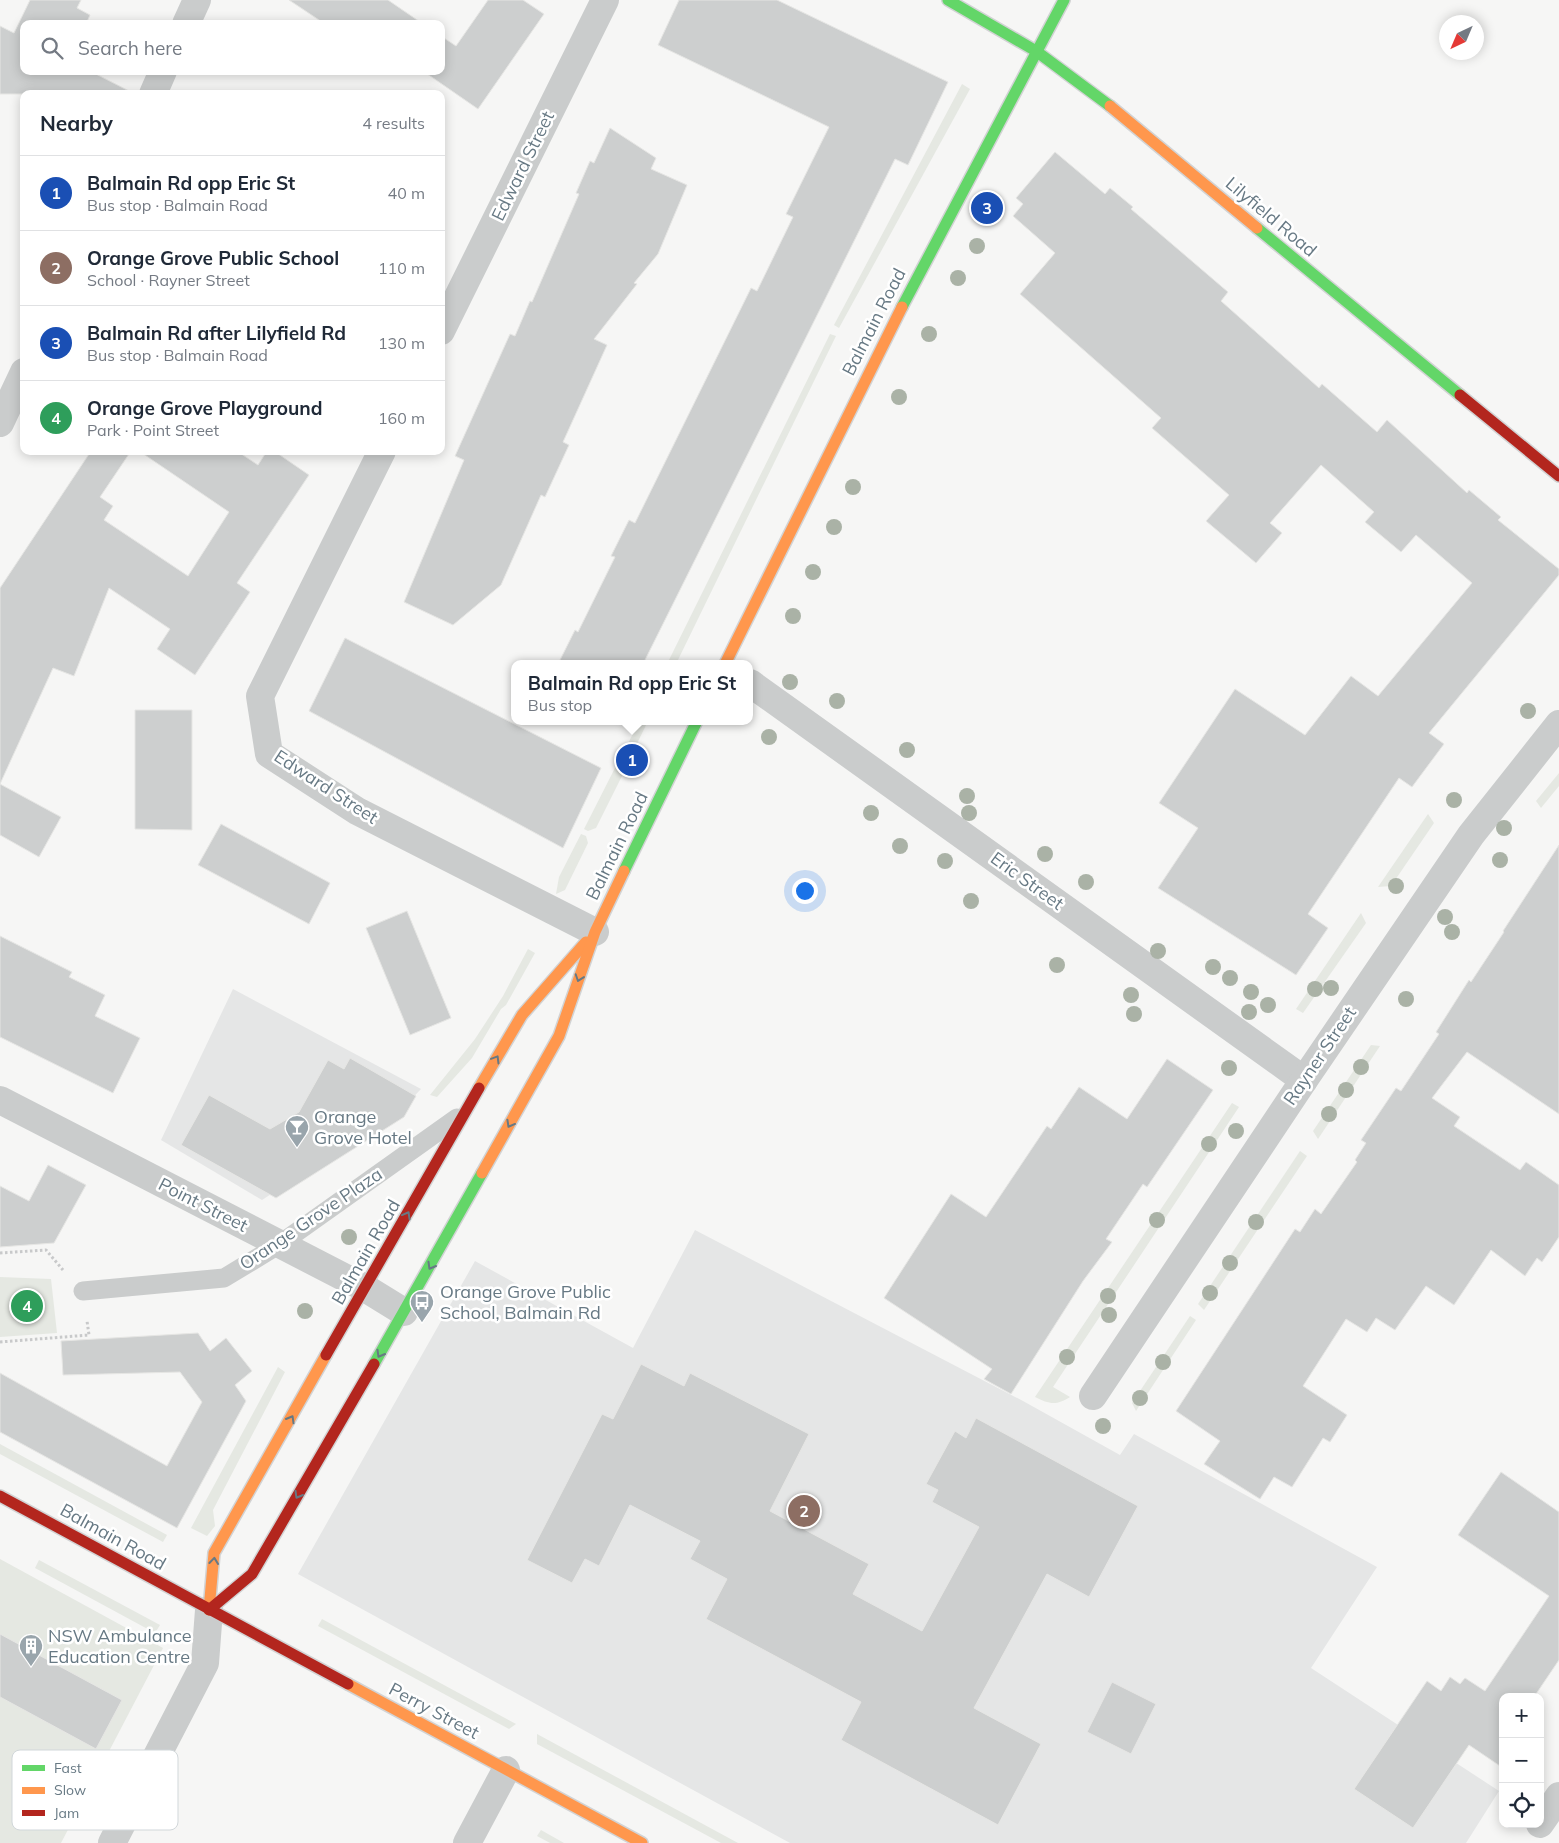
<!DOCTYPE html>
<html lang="en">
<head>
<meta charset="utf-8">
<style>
  :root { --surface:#fff; --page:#f2f2f3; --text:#1f2937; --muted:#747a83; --line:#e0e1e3; --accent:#56616c }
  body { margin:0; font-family:Mulish,sans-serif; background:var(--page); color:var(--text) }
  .controls { position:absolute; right:15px; bottom:15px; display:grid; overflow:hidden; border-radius:10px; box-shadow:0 2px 12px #0003 }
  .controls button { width:45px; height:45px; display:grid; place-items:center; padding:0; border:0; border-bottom:1px solid var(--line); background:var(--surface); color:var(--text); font:25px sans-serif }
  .compass { position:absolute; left:1439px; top:15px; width:45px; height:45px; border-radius:50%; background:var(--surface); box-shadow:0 2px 12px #0003; rotate:224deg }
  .you { position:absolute; left:804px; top:890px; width:18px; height:18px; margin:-12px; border:4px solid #fff; border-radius:50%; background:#1a73e8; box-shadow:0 0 0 8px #1a73e833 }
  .badge { display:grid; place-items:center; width:32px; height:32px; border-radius:50%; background:var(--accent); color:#fff; font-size:16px; font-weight:700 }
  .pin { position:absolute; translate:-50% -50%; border:2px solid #fff; box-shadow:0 1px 5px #0006 }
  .popup { position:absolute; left:511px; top:660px; width:242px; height:65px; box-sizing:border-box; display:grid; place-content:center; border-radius:10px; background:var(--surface); filter:drop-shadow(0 1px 4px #0005); font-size:16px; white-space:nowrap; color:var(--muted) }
  .popup b { font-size:19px; color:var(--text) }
  .popup::after { content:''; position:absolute; left:50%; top:100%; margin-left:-10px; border:10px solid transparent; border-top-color:var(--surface) }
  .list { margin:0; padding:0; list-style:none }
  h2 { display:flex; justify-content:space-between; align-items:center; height:65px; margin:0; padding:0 20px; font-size:21px }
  h2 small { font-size:16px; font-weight:400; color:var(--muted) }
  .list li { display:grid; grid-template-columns:32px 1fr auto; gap:15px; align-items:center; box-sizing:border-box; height:75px; padding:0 20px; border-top:1px solid var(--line) }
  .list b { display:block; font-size:19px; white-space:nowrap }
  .list p { margin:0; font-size:16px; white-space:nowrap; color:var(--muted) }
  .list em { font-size:16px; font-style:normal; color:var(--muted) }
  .icon { flex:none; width:28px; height:28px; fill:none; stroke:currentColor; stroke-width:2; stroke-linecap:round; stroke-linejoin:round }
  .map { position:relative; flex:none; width:1559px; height:1843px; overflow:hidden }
  .search { position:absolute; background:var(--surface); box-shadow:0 2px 12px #0003; left:20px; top:20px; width:425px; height:55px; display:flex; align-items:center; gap:12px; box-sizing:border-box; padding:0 18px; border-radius:10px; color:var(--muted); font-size:19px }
  .panel { position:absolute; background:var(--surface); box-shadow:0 2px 12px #0003; left:20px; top:90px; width:425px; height:365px; border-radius:10px }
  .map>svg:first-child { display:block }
  .built { fill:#e5e6e6 }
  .green { fill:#e5e8e2 }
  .building { fill:#cdcfcf; stroke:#e6e6e4 }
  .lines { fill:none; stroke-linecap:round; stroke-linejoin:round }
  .fast-casing { stroke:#d2d3d4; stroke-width:14 }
  .slow-casing { stroke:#d2d3d4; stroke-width:14 }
  .jam-casing { stroke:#d2d3d4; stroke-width:14 }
  .path { stroke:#c8c9ca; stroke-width:3; stroke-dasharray:2.5 2.5; stroke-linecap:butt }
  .lane { stroke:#cacccc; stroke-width:19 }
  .street { stroke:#cacccc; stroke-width:28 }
  .fast { stroke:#63d668; stroke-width:11 }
  .slow { stroke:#ff974d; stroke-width:11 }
  .jam { stroke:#b3261e; stroke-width:11 }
  .tree { fill:#aab2a6 }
  .oneway { stroke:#677984 }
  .labels { text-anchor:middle; stroke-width:5; stroke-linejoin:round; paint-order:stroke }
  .street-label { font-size:18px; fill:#677984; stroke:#fff }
  .poi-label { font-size:18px; fill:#677984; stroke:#fff; text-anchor:start }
  .key { fill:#fff; stroke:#d1d7da; stroke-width:1 }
  .key-label { font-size:14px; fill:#677984 }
</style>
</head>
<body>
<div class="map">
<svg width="1559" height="1843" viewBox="0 0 1559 1843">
  <rect width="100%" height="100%" fill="#f6f6f5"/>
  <g class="built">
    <polygon points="233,989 421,1089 402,1109 262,1200 161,1140"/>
    <polygon points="695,1230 1023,1401 1120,1455 1134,1434 1377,1567 1311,1668 1499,1791 1466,1843 790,1843 298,1574 475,1261 633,1348"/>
  </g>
  <g class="green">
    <polygon points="962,84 970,89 839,328 834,325"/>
    <polygon points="830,334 836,336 676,664 667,664"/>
    <polygon points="639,721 648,721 630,758 623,754"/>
    <polygon points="617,764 626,768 596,828 588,831 584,829"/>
    <polygon points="1559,773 1559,786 1541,808 1536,801"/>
    <polygon points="1428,814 1434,823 1391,886 1378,887"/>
    <polygon points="581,834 586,836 588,843 565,890 556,894 559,877"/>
    <polygon points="1361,913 1366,923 1303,1013 1296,1009"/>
    <polygon points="528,949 535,953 506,1005 501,1009 472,1058 437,1097 430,1095 475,1039 503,996"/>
    <polygon points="1371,1045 1380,1046 1318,1139 1313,1131"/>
    <path d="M1232 1103 1239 1107 1053 1387 1070 1397C1056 1406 1049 1404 1035 1397Z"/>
    <polygon points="1300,1151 1307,1156 1204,1310 1198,1304"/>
    <polygon points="0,1277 51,1279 57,1333 0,1337"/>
    <polygon points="1190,1316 1196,1320 1136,1411 1132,1403"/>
    <polygon points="278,1367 285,1372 213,1510 215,1526 207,1536 191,1528"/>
    <polygon points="0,1444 167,1535 163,1542 0,1454"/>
    <polygon points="0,1559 163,1648 61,1843 0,1843"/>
    <polygon points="39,1560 160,1625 155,1633 35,1568"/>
    <polygon points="322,1619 516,1724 509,1729 318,1626"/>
    <polygon points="537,1734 738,1843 721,1843 537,1744"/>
    <polygon points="541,1830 564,1843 550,1843 537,1836"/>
  </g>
  <g class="building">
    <polygon points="30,0 81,0 77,8 90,15 86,24 24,24 24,71 90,71 135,94 0,94 0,26 14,33"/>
    <polygon points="289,0 388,0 423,24 325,24"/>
    <polygon points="488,0 523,0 544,14 478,109 423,71 441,71 441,36 456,46"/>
    <polygon points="679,0 777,0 948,82 908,165 895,159 643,664 558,664 575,630 578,632 615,557 611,556 629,520 635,523 751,288 757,291 793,217 786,214 829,127 658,45"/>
    <polygon points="610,128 656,158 651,169 687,185 658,254 634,283 637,284 594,339 607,345 563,442 569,445 545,497 541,495 501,585 453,625 404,602 464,460 455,456 510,334 515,336 530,301 532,302 579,194 576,193 590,161 594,163"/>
    <polygon points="1055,152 1105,194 1110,188 1133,207 1131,209 1228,292 1221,301 1319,388 1322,384 1377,432 1387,420 1467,493 1469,490 1501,517 1498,520 1559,569 1559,575 1429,733 1444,744 1412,787 1399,778 1308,914 1328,928 1296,975 1158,888 1198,828 1159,803 1235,689 1305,735 1351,676 1378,696 1472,583 1416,535 1401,552 1365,522 1374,512 1321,465 1270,523 1282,533 1256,563 1206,521 1229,495 1152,428 1161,418 1020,294 1055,253 1013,216 1023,204 1016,198"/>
    <polygon points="91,451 131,451 100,497 113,506 104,520 188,576 229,512 139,451 237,451 258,465 267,451 274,451 309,475 237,583 250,592 195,675 157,649 170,629 109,588 74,676 53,668 0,784 61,817 39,857 0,835 0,588"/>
    <polygon points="345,638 601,768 563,848 309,711"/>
    <polygon points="135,710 192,710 192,830 135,829"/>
    <polygon points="221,824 330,883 309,924 198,865"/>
    <polygon points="1559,845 1559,1114 1467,1052 1432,1098 1460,1117 1454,1126 1520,1170 1526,1162 1559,1185 1559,1237 1542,1262 1537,1258 1525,1276 1491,1250 1454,1305 1426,1286 1395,1330 1376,1318 1367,1332 1346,1319 1303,1386 1347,1415 1330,1442 1323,1438 1292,1487 1274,1477 1260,1499 1204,1464 1220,1441 1176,1411 1295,1229 1300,1232 1315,1209 1321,1214 1357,1162 1355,1160 1366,1143 1361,1140 1396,1088 1401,1091 1439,1034 1436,1032 1469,980 1471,982 1504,932 1503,931"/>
    <polygon points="407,911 451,1018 410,1035 366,928"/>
    <polygon points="0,936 72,972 69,977 105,995 95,1016 140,1038 113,1093 0,1037"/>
    <polygon points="350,1058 416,1096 404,1117 276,1198 181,1145 209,1095 270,1129 299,1112 328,1060 344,1069"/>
    <polygon points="1167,1059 1213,1090 1147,1187 1143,1184 1106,1239 1112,1242 1083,1281 1011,1394 984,1379 992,1369 884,1298 951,1194 986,1217 1047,1126 1051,1129 1079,1087 1127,1119"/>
    <polygon points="48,1165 86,1185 54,1243 0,1247 0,1186 29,1201"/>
    <polygon points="198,1333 210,1351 226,1338 252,1371 235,1385 246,1401 177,1528 0,1432 0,1373 167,1466 202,1402 180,1372 63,1375 61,1341"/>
    <polygon points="641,1364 684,1386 690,1373 809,1434 770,1511 869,1564 853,1594 922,1631 979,1527 932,1502 938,1490 926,1484 955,1431 966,1438 976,1418 1138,1506 1089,1597 1047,1574 974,1708 1041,1744 998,1825 841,1740 861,1702 706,1619 727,1579 690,1559 700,1541 630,1505 599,1566 585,1559 572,1583 527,1560 602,1414 613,1419"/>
    <polygon points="1501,1472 1559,1512 1559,1660 1534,1697 1503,1697 1503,1768 1469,1745 1413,1828 1354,1789 1427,1681 1441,1691 1450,1677 1460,1684 1465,1678 1485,1691 1549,1596 1458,1535"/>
    <polygon points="0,1634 122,1700 96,1749 0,1697"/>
    <polygon points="1112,1682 1156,1704 1131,1754 1087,1732"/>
  </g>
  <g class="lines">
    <g class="fast-casing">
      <g id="fast">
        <polyline points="948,0 1036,51 1110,106"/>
        <polyline points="1257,228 1460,395"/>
        <polyline points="902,307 1064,0"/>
        <polyline points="624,871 697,721"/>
        <polyline points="374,1364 482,1173"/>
      </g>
    </g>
    <g class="slow-casing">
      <g id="slow">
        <polyline points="1110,106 1257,228"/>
        <polyline points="725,664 902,307"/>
        <polyline points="479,1088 522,1015 586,942"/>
        <polyline points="482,1173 559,1036 595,932 624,871"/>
        <polyline points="209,1610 214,1553 326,1355"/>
        <polyline points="348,1684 642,1843"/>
      </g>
    </g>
    <g class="jam-casing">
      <g id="jam">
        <polyline points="1460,395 1559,476"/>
        <polyline points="326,1355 479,1088"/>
        <polyline points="0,1496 348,1684"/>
        <polyline points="209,1610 252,1574 374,1364"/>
      </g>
    </g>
    <g class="path">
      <polyline points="0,1253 46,1250 63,1270"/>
      <polyline points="0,1342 89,1335 87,1321"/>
    </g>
    <polyline class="lane" points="83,1291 224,1278 280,1244 457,1118"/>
    <g class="street">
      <polyline points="186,24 197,0"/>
      <polyline points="153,94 163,71"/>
      <polyline points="441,331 605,0"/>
      <polyline points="0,423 24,372"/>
      <polyline points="382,451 260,696 269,754 357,811 595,932"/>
      <polyline points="750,683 1304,1080"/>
      <polyline points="0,1100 365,1288 404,1312"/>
      <polyline points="1093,1396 1304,1080 1471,835 1559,724"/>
      <polyline points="1540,1824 1559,1796"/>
      <polyline points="112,1843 205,1663 209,1610"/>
      <polyline points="467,1843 506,1770"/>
    </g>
    <use href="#fast" class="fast"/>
    <use href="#slow" class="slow"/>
    <use href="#jam" class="jam"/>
  </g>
  <g class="tree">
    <circle cx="977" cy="246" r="8"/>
    <circle cx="958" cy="278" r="8"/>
    <circle cx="929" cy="334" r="8"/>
    <circle cx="899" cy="397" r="8"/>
    <circle cx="853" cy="487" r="8"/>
    <circle cx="834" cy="527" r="8"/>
    <circle cx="813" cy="572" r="8"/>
    <circle cx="793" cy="616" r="8"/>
    <circle cx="790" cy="682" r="8"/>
    <circle cx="837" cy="701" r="8"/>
    <circle cx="1528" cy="711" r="8"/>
    <circle cx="769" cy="737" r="8"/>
    <circle cx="907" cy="750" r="8"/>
    <circle cx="967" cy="796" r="8"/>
    <circle cx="1454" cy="800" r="8"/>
    <circle cx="871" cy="813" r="8"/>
    <circle cx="969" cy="813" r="8"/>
    <circle cx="1504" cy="828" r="8"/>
    <circle cx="900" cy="846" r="8"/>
    <circle cx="1045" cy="854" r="8"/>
    <circle cx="1500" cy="860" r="8"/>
    <circle cx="945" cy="861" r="8"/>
    <circle cx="1086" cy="882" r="8"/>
    <circle cx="1396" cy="886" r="8"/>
    <circle cx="971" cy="901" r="8"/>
    <circle cx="1445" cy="917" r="8"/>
    <circle cx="1452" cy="932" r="8"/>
    <circle cx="1158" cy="951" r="8"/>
    <circle cx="1057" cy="965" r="8"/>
    <circle cx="1213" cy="967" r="8"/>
    <circle cx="1230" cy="978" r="8"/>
    <circle cx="1331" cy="988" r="8"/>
    <circle cx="1315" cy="989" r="8"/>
    <circle cx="1251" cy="992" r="8"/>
    <circle cx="1131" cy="995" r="8"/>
    <circle cx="1406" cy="999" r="8"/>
    <circle cx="1268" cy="1005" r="8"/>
    <circle cx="1249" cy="1012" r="8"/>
    <circle cx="1134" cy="1014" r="8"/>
    <circle cx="1361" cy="1067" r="8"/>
    <circle cx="1229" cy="1068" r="8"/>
    <circle cx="1346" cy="1090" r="8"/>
    <circle cx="1329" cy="1114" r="8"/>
    <circle cx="1236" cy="1131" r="8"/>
    <circle cx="1209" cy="1144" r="8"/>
    <circle cx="1157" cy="1220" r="8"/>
    <circle cx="1256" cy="1222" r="8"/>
    <circle cx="349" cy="1237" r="8"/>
    <circle cx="1230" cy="1263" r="8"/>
    <circle cx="1210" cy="1293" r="8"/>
    <circle cx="1108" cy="1296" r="8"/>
    <circle cx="305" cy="1311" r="8"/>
    <circle cx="1109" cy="1315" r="8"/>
    <circle cx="1067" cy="1357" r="8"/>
    <circle cx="1163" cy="1362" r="8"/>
    <circle cx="1140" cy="1398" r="8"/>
    <circle cx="1103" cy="1426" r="8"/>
  </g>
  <defs><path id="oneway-chevron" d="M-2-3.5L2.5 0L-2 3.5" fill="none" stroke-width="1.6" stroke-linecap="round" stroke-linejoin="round" transform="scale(1.25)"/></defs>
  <g class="oneway">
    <use href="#oneway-chevron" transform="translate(579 978) rotate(109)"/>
    <use href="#oneway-chevron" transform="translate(496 1059) rotate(-59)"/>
    <use href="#oneway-chevron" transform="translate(510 1124) rotate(119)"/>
    <use href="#oneway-chevron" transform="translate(407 1215) rotate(-61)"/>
    <use href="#oneway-chevron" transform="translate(431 1266) rotate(120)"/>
    <use href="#oneway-chevron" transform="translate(380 1354) rotate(120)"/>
    <use href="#oneway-chevron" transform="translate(291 1419) rotate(-60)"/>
    <use href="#oneway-chevron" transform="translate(298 1495) rotate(120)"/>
    <use href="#oneway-chevron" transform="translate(214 1561) rotate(-84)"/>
  </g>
  <defs>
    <g id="bar-pin" transform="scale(1.25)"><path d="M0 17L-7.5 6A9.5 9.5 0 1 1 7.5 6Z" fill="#99a5ac" stroke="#fff"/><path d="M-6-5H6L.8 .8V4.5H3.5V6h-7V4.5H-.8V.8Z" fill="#fff"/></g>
    <g id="bus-pin" transform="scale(1.25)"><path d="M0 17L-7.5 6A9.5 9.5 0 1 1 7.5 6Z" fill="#99a5ac" stroke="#fff"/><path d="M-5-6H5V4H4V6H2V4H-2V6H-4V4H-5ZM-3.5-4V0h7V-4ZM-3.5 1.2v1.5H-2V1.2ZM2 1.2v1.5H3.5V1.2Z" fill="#fff"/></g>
    <g id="building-pin" transform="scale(1.25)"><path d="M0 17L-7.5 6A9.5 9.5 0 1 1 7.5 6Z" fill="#99a5ac" stroke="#fff"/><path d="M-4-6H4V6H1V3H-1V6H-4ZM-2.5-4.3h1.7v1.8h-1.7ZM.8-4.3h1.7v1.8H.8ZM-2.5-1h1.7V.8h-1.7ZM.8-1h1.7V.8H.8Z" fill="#fff"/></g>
  </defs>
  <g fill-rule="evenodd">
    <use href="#bar-pin" x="297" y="1127"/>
    <use href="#bus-pin" x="422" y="1302"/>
    <use href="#building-pin" x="31" y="1646"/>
  </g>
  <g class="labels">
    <g class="street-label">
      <text transform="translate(523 166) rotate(-64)" y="6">Edward Street</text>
      <text transform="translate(1271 217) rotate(40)" y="6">Lilyfield Road</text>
      <text transform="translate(874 322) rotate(-63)" y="6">Balmain Road</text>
      <text transform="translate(326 787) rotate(33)" y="6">Edward Street</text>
      <text transform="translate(617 846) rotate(-64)" y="6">Balmain Road</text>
      <text transform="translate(1027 881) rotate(36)" y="6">Eric Street</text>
      <text transform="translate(1320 1056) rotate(-56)" y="6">Rayner Street</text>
      <text transform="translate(203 1205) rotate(27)" y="6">Point Street</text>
      <text transform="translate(311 1219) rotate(-34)" y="6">Orange Grove Plaza</text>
      <text transform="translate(366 1252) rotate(-60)" y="6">Balmain Road</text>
      <text transform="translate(113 1537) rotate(29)" y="6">Balmain Road</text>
      <text transform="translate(434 1711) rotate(28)" y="6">Perry Street</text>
    </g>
    <g class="poi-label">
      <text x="314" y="1123">Orange<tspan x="314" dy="21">Grove Hotel</tspan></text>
      <text x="440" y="1298">Orange Grove Public<tspan x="440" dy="21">School, Balmain Rd</tspan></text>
      <text x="48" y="1642">NSW Ambulance<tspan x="48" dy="21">Education Centre</tspan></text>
    </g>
  </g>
  <rect x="12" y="1750" width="166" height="80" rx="8" class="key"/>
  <rect x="22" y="1765" width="23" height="6" fill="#63d668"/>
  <rect x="22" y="1787" width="23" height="7" fill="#ff974d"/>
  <rect x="22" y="1810" width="23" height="6" fill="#b3261e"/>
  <g class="key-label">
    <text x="54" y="1773">Fast</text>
    <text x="54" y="1795">Slow</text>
    <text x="54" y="1818">Jam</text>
  </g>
</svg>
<div class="controls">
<button>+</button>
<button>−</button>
<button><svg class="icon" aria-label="locate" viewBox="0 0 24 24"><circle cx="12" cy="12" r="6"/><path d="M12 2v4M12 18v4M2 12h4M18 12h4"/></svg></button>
</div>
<svg class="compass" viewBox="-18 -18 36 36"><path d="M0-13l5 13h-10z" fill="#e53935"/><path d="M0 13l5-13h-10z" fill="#747a83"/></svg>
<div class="you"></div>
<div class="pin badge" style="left:632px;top:760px;background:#1a4fb4">1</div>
<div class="popup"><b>Balmain Rd opp Eric St</b>Bus stop</div>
<div class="pin badge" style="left:804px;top:1511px;background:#8d6e63">2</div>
<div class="pin badge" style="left:987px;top:208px;background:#1a4fb4">3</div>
<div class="pin badge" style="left:27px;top:1306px;background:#2e9e5b">4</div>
<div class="search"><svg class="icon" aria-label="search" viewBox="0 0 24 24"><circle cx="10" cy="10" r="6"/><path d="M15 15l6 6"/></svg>Search here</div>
<section class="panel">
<h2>Nearby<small>4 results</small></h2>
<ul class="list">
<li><span class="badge" style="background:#1a4fb4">1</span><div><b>Balmain Rd opp Eric St</b><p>Bus stop · Balmain Road</p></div><em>40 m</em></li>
<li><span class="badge" style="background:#8d6e63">2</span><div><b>Orange Grove Public School</b><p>School · Rayner Street</p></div><em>110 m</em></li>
<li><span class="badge" style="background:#1a4fb4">3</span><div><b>Balmain Rd after Lilyfield Rd</b><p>Bus stop · Balmain Road</p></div><em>130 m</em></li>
<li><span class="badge" style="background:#2e9e5b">4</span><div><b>Orange Grove Playground</b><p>Park · Point Street</p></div><em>160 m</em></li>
</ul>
</section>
</div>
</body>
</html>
